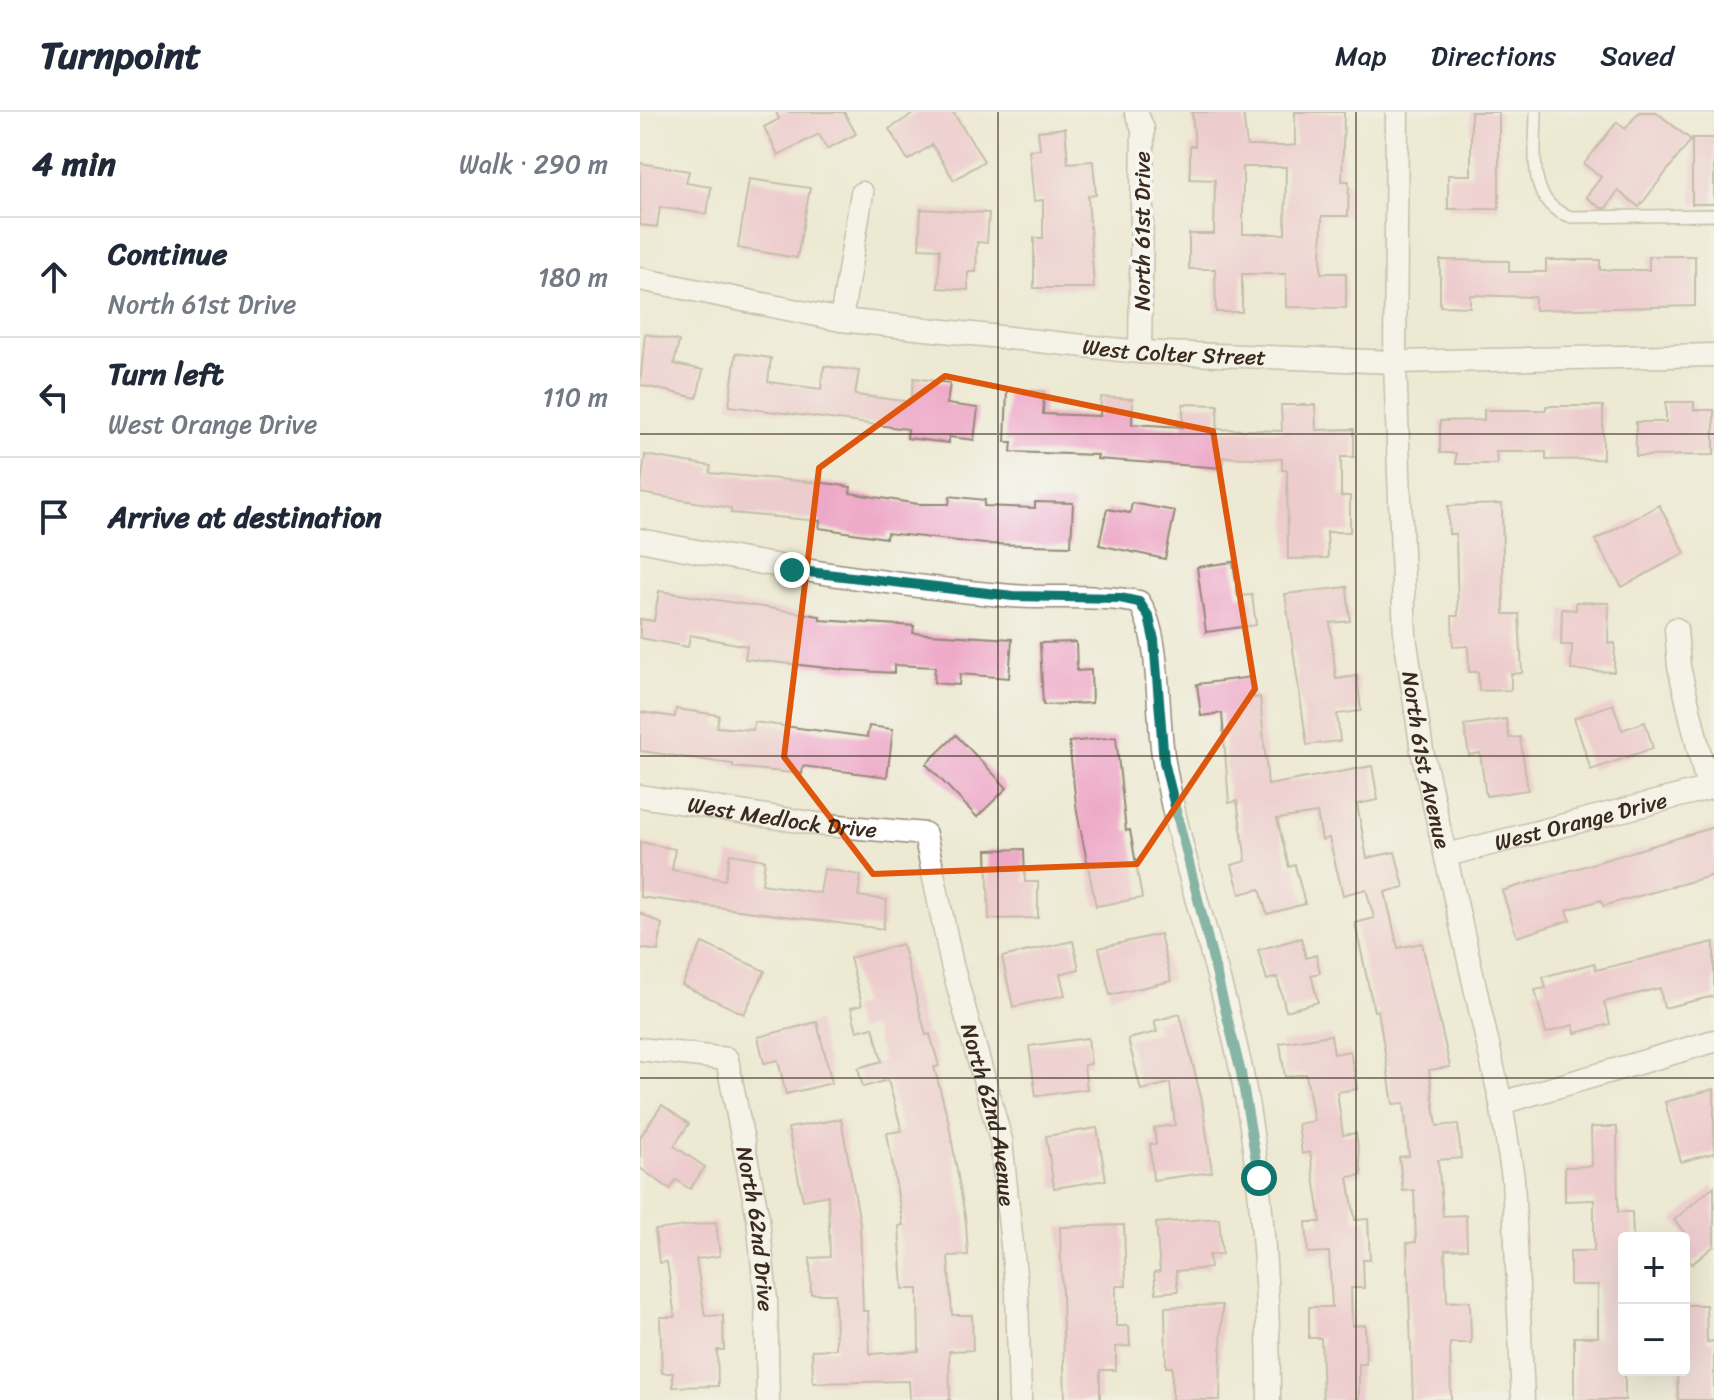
<!DOCTYPE html>
<html lang="en">
<head>
<meta charset="utf-8">
<style>
  :root { --surface:#fff; --page:#f2f2f3; --text:#1f2937; --muted:#747a83; --line:#e0e1e3 }
  body { margin:0; font-family:Sriracha,sans-serif; background:var(--page); color:var(--text) }
  .controls { position:absolute; right:24px; bottom:24px; display:grid; overflow:hidden; border-radius:8px; box-shadow:0 8px 32px #0002 }
  .controls button { width:72px; height:72px; display:grid; place-items:center; padding:0; border:0; border-bottom:2px solid var(--line); background:var(--surface); color:var(--text); font:40px sans-serif }
  .stop { position:absolute; width:24px; height:24px; margin:-18px; border:6px solid #0f766e; border-radius:50%; background:#fff }
  .stop.end { background:#0f766e; border-color:#fff; box-shadow:0 2px 8px #0008 }
  .list { margin:0; padding:0; list-style:none }
  h2 { display:flex; justify-content:space-between; align-items:center; height:104px; margin:0; padding:0 32px; font-size:34px }
  h2 small { font-size:26px; font-weight:400; color:var(--muted) }
  .list li { display:grid; grid-template-columns:52px 1fr auto; gap:24px; align-items:center; box-sizing:border-box; height:120px; padding:0 32px; border-top:2px solid var(--line) }
  .list b { display:block; font-size:30px; white-space:nowrap }
  .list p { margin:0; font-size:26px; white-space:nowrap; color:var(--muted) }
  .list em { font-size:26px; font-style:normal; color:var(--muted) }
  .icon { flex:none; width:44px; height:44px; fill:none; stroke:currentColor; stroke-width:2; stroke-linecap:round; stroke-linejoin:round }
  .map { position:relative; flex:none; width:1074px; height:1288px; overflow:hidden }
  header { display:flex; align-items:center; gap:48px; box-sizing:border-box; height:112px; padding:0 40px; background:var(--surface); border-bottom:2px solid var(--line) }
  header strong { font-size:38px }
  nav { display:flex; gap:44px; margin-inline-start:auto; font-size:28px }
  main { display:flex }
  aside { flex:1; background:var(--surface) }
  .map>svg:first-child { display:block }
  .building { fill:#eea8c7; fill-rule:evenodd }
  .lines { fill:none; stroke-linecap:round; stroke-linejoin:round }
  .lane-casing { stroke:#948a78; stroke-width:14 }
  .street-casing { stroke:#948a78; stroke-width:25 }
  .lane { stroke:#fff; stroke-width:11 }
  .street { stroke:#fff; stroke-width:22 }
  .route { stroke:#0f766e; stroke-width:10 }
  .marked { fill:none; stroke:#df570d; stroke-width:6; stroke-linejoin:round }
  .grid { fill:none; stroke:#3b2a1e; stroke-width:2; stroke-opacity:0.55 }
  .labels { text-anchor:middle; stroke-width:7; stroke-linejoin:round; paint-order:stroke }
  .street-label { font-size:22px; fill:#3b2a1e; stroke:#f6f6f2 }
</style>
</head>
<body>
<header>
<strong>Turnpoint</strong>
<nav><a>Map</a><a>Directions</a><a>Saved</a></nav>
</header>
<main>
<aside>
<h2>4 min<small>Walk · 290 m</small></h2>
<ul class="list">
<li><svg class="icon" aria-label="ahead" viewBox="0 0 24 24"><path d="M12 20V5M6 11l6-6 6 6"/></svg><div><b>Continue</b><p>North 61st Drive</p></div><em>180 m</em></li>
<li><svg class="icon" aria-label="left" viewBox="0 0 24 24"><path d="M17 20v-9H6M10 6l-5 5 5 5"/></svg><div><b>Turn left</b><p>West Orange Drive</p></div><em>110 m</em></li>
<li><svg class="icon" aria-label="arrive" viewBox="0 0 24 24"><path d="M6 21V4h12l-3 4 3 4H6"/></svg><div><b>Arrive at destination</b></div></li>
</ul>
</aside>
<div class="map">
<svg width="1074" height="1288" viewBox="0 0 1074 1288">
  <rect width="100%" height="100%" fill="#f6f6f2"/>
  <filter id="ink" filterUnits="userSpaceOnUse"><feTurbulence type="fractalNoise" baseFrequency=".0125" numOctaves="2"/><feDisplacementMap in="SourceGraphic" scale="16" xChannelSelector="R" yChannelSelector="G"/><feConvolveMatrix kernelMatrix="1 2 1 2 8 2 1 2 1" color-interpolation-filters="sRGB"/></filter>
  <filter id="wash" filterUnits="userSpaceOnUse"><feTurbulence type="fractalNoise" baseFrequency=".006" numOctaves="4" result="noise"/><feDisplacementMap in="SourceGraphic" scale="32" xChannelSelector="R" yChannelSelector="G"/><feGaussianBlur stdDeviation="1.8" result="paint"/><feColorMatrix in="noise" values="0 0 0 0 0 0 0 0 0 0 0 0 0 0 0 0 0 1.4 0 .05"/><feComposite in="paint" operator="in"/></filter>
  <g filter="url(#wash)">
    <rect width="100%" height="100%" fill="#ede9d3"/>
    <g id="blocks">
      <g class="building">
        <polygon points="136,0 204,0 216,22 187,37 179,22 138,43 124,15 139,7"/>
        <polygon points="276,0 313,0 344,49 314,68 292,33 268,48 249,17"/>
        <path d="M552 0H603L607 34H647L655 33V0H704L702 69H709L708 104H682L681 161H706V196L646 195V162H602V200H576L575 157H549V122H574L575 68 550 67V34H555ZM603 55H646L645 122H603Z"/>
        <polygon points="831,0 859,0 859,97 808,97 808,63 831,63"/>
        <polygon points="999,0 1016,0 1051,28 999,95 978,79 966,96 961,96 946,85 961,65 944,52 977,10 985,17"/>
        <polygon points="425,16 428,51 453,49 456,83 448,84 454,176 394,176 394,126 403,126 403,88 394,89 389,38 400,37 398,19"/>
        <rect x="1052" y="26" width="22" height="66"/>
        <polygon points="0,51 49,59 46,71 71,75 67,102 20,95 17,115 0,113"/>
        <polygon points="109,67 170,76 157,146 98,136"/>
        <polygon points="281,97 349,101 347,131 337,130 336,160 328,160 328,178 298,176 300,137 279,136"/>
        <polygon points="1009,144 1055,144 1055,194 895,198 895,185 830,183 830,195 800,194 800,148 869,149 869,160 906,160 906,148 960,148 960,158 1009,158"/>
        <polygon points="5,222 39,229 34,252 63,258 57,286 0,273"/>
        <polygon points="96,241 131,246 128,270 181,277 184,254 219,259 215,283 271,290 274,266 310,271 307,292 338,296 334,328 309,325 309,331 267,326 268,317 89,294"/>
        <polygon points="367,278 404,279 403,302 460,304 461,285 493,287 492,312 543,315 543,292 578,293 577,317 642,319 641,293 675,293 676,318 714,317 714,345 701,345 701,384 710,384 710,420 687,420 688,446 648,447 647,358 642,358 642,347 583,345 583,356 457,347 458,343 371,340 372,330 365,330"/>
        <polygon points="1026,290 1054,290 1054,298 1074,298 1074,343 996,344 996,310 1026,310"/>
        <polygon points="906,294 963,294 963,347 906,348 906,340 856,340 857,352 816,352 816,341 800,341 800,309 844,308 844,298 906,298"/>
        <polygon points="5,343 71,354 70,361 193,372 211,375 210,381 278,392 309,392 310,384 345,388 344,394 395,396 395,390 433,391 431,434 345,432 247,421 246,426 179,416 180,409 91,401 91,396 0,381"/>
        <polygon points="492,391 535,399 525,447 459,433 467,397 490,401"/>
        <polygon points="862,392 864,502 879,502 882,561 871,562 871,578 839,579 838,560 829,560 828,534 813,535 812,504 818,504 816,422 809,422 808,394"/>
        <polygon points="1019,393 1045,441 982,475 955,428"/>
        <polygon points="593,450 598,484 612,483 616,513 566,520 557,455"/>
        <polygon points="707,475 710,509 690,511 696,567 717,564 721,599 697,602 700,629 667,633 645,482"/>
        <polygon points="19,479 180,504 180,508 274,514 273,521 372,527 369,566 320,562 319,573 294,571 295,555 254,553 254,561 206,558 105,547 107,534 50,523 48,535 0,526 0,507 14,509"/>
        <polygon points="936,490 969,491 968,531 975,531 974,560 931,558 932,533 921,533 922,497 936,498"/>
        <polygon points="436,530 437,559 451,558 452,591 403,593 400,531"/>
        <polygon points="611,565 614,586 620,585 628,673 732,654 738,688 717,692 727,746 755,740 764,775 745,780 758,836 782,831 810,955 789,958 797,1014 818,1012 821,1046 798,1048 803,1104 826,1103 827,1137 805,1138 807,1190 830,1189 831,1231 810,1231 811,1288 773,1288 767,1131 776,1130 774,1078 763,1079 759,1045 769,1044 764,991 753,992 738,898 734,899 715,811 734,806 726,777 703,783 689,726 682,728 677,701 637,707 649,755 655,753 665,792 627,802 620,777 600,782 592,753 606,749 597,689 589,691 582,601 561,604 557,572"/>
        <polygon points="973,592 982,618 1005,610 1013,636 951,658 934,606"/>
        <polygon points="36,597 79,603 77,615 113,618 114,610 227,625 229,614 253,617 247,665 163,654 162,662 93,655 93,652 0,639 0,600 35,605"/>
        <polygon points="866,607 869,626 880,625 888,678 846,684 840,641 829,643 824,613"/>
        <polygon points="316,623 367,676 337,705 286,652"/>
        <polygon points="476,625 486,719 490,718 502,786 456,794 437,700 429,630"/>
        <polygon points="1074,715 1074,763 963,794 961,788 927,798 930,808 877,825 862,779"/>
        <polygon points="0,730 35,737 32,758 85,768 90,742 125,748 122,772 180,781 184,757 221,763 218,784 247,788 243,817 0,785"/>
        <polygon points="384,737 385,770 398,770 398,806 349,807 347,738"/>
        <polygon points="0,801 22,812 18,839 0,836"/>
        <polygon points="520,822 531,869 470,883 459,836"/>
        <polygon points="661,826 666,846 676,843 680,861 671,863 678,890 646,899 637,865 627,868 618,838"/>
        <polygon points="433,829 439,857 420,862 425,883 373,895 362,845"/>
        <polygon points="1074,830 1074,884 1024,896 1020,876 964,890 970,912 935,921 933,913 906,921 895,878 906,876 903,865 954,851 956,858"/>
        <polygon points="62,831 125,859 104,902 42,873"/>
        <polygon points="262,832 286,923 290,922 299,954 294,955 308,1007 326,1110 328,1143 308,1144 312,1203 332,1203 333,1238 309,1239 310,1288 270,1288 269,1269 173,1271 172,1238 196,1237 195,1182 171,1182 170,1146 190,1145 188,1083 163,1088 148,1016 201,1007 220,1111 223,1199 228,1199 230,1242 279,1239 278,1177 263,1177 259,1114 263,1113 247,1021 262,1019 248,968 223,975 218,956 242,949 233,915 217,919 211,896 222,893 210,846"/>
        <polygon points="540,902 562,989 572,1060 513,1068 510,1032 516,1032 514,1016 535,1013 530,971 501,978 488,927 517,920 514,909"/>
        <polygon points="177,910 192,971 146,982 138,948 124,951 118,925"/>
        <polygon points="691,923 694,942 710,939 717,977 697,980 703,1023 716,1021 722,1063 708,1065 715,1108 728,1107 730,1148 723,1148 724,1176 711,1176 712,1214 725,1213 726,1252 719,1252 719,1288 683,1288 681,1226 669,1226 669,1195 692,1195 689,1140 668,1141 666,1110 681,1110 670,1040 662,1042 658,1012 674,1009 666,962 645,965 640,931"/>
        <polygon points="448,926 451,952 444,953 447,977 396,984 389,934"/>
        <polygon points="1074,977 1074,1041 1041,1050 1025,990"/>
        <polygon points="22,993 49,1012 34,1034 65,1055 50,1077 36,1068 30,1077 0,1056 0,1025"/>
        <polygon points="951,1015 977,1015 978,1100 992,1100 993,1126 984,1126 985,1288 934,1288 934,1225 958,1225 958,1173 930,1173 930,1139 954,1139 954,1088 925,1089 925,1055 952,1054"/>
        <polygon points="457,1016 466,1068 414,1076 406,1024"/>
        <polygon points="1074,1074 1074,1134 1052,1152 1044,1143 1044,1120 1034,1108"/>
        <polygon points="579,1106 582,1142 569,1143 570,1156 536,1159 538,1179 516,1181 514,1160 520,1159 516,1111"/>
        <polygon points="76,1110 80,1144 56,1147 65,1204 83,1203 84,1238 77,1238 78,1274 33,1275 33,1261 22,1261 20,1205 35,1205 27,1150 19,1151 15,1118"/>
        <polygon points="484,1113 486,1174 476,1174 476,1214 489,1214 490,1234 476,1235 476,1258 460,1258 460,1288 425,1288 420,1115"/>
        <polygon points="582,1193 580,1288 532,1288 532,1255 526,1255 525,1195"/>
        <polygon points="1044,1193 1066,1193 1067,1230 1074,1229 1074,1288 1038,1288 1037,1258 1044,1258"/>
      </g>
    </g>
  </g>
  <g filter="url(#ink)">
    <use href="#blocks" fill-opacity="0" stroke="#948a78" stroke-width="2"/>
    <g class="lines">
      <g class="lane-casing">
        <path id="lane" d="M896 0C896 37 885 93 932 105L1074 103"/>
      </g>
      <g class="street-casing">
        <g id="street">
          <polyline points="496,0 503,17 500,240"/>
          <path id="s1" d="M757 0 755 250 765 524 782 639 861 991 873 1066 883 1288"/>
          <path id="s2" d="M0 167 201 208 500 240 755 250 1074 243"/>
          <polyline points="201,208 222,81"/>
          <path d="M0 428C123 453 246 473 372 484 414 487 458 482 499 490 522 525 516 605 524 650 542 756 581 857 602 962 623 1070 629 1178 629 1288"/>
          <polyline points="1036,517 1039,555 1068,676"/>
          <path id="s3" d="M0 684 177 712 285 722 312 853 361 1028 377 1181 380 1288"/>
          <path id="s4" d="M807 743 1074 675"/>
          <path id="s5" d="M0 937 87 947 118 1106 126 1187 128 1288"/>
          <polyline points="861,991 1074,929"/>
        </g>
      </g>
      <use href="#lane" class="lane"/>
      <use href="#street" class="street"/>
    </g>
  </g>
  <g class="lines" filter="url(#ink)">
    <polyline class="route" points="152,458 373,484 480,486 499,490 509,505 514,528 524,650 601,961 619,1066"/>
  </g>
  <path d="M0 0H1074V1288H0ZM305 264 573 319 615 577 497 752 233 762 144 645 179 356Z" fill="#ede9d3" fill-opacity=".55" fill-rule="evenodd"/>
  <path class="marked" d="M305 264 573 319 615 577 497 752 233 762 144 645 179 356Z"/>
  <path class="grid" d="M358 0V1288M716 0V1288M0 322H1074M0 644H1074M0 966H1074"/>
  <g class="labels">
    <g class="street-label">
      <text transform="translate(502 119) rotate(-90)" y="8">North 61st Drive</text>
      <text dy="8" stroke="none"><textPath href="#s2" startOffset="540">West Colter Street</textPath></text>
      <text dy="8" stroke="none"><textPath href="#s1" startOffset="650">North 61st Avenue</textPath></text>
      <text dy="8" stroke="none"><textPath href="#s3" startOffset="144">West Medlock Drive</textPath></text>
      <text dy="8" stroke="none"><textPath href="#s4" startOffset="138">West Orange Drive</textPath></text>
      <text dy="8" stroke="none"><textPath href="#s3" startOffset="576">North 62nd Avenue</textPath></text>
      <text dy="8" stroke="none"><textPath href="#s5" startOffset="260">North 62nd Drive</textPath></text>
    </g>
  </g>
</svg>
<div class="controls">
<button>+</button>
<button>−</button>
</div>
<div class="stop" style="left:619px;top:1066px"></div>
<div class="stop end" style="left:152px;top:458px"></div>
</div>
</main>
</body>
</html>
